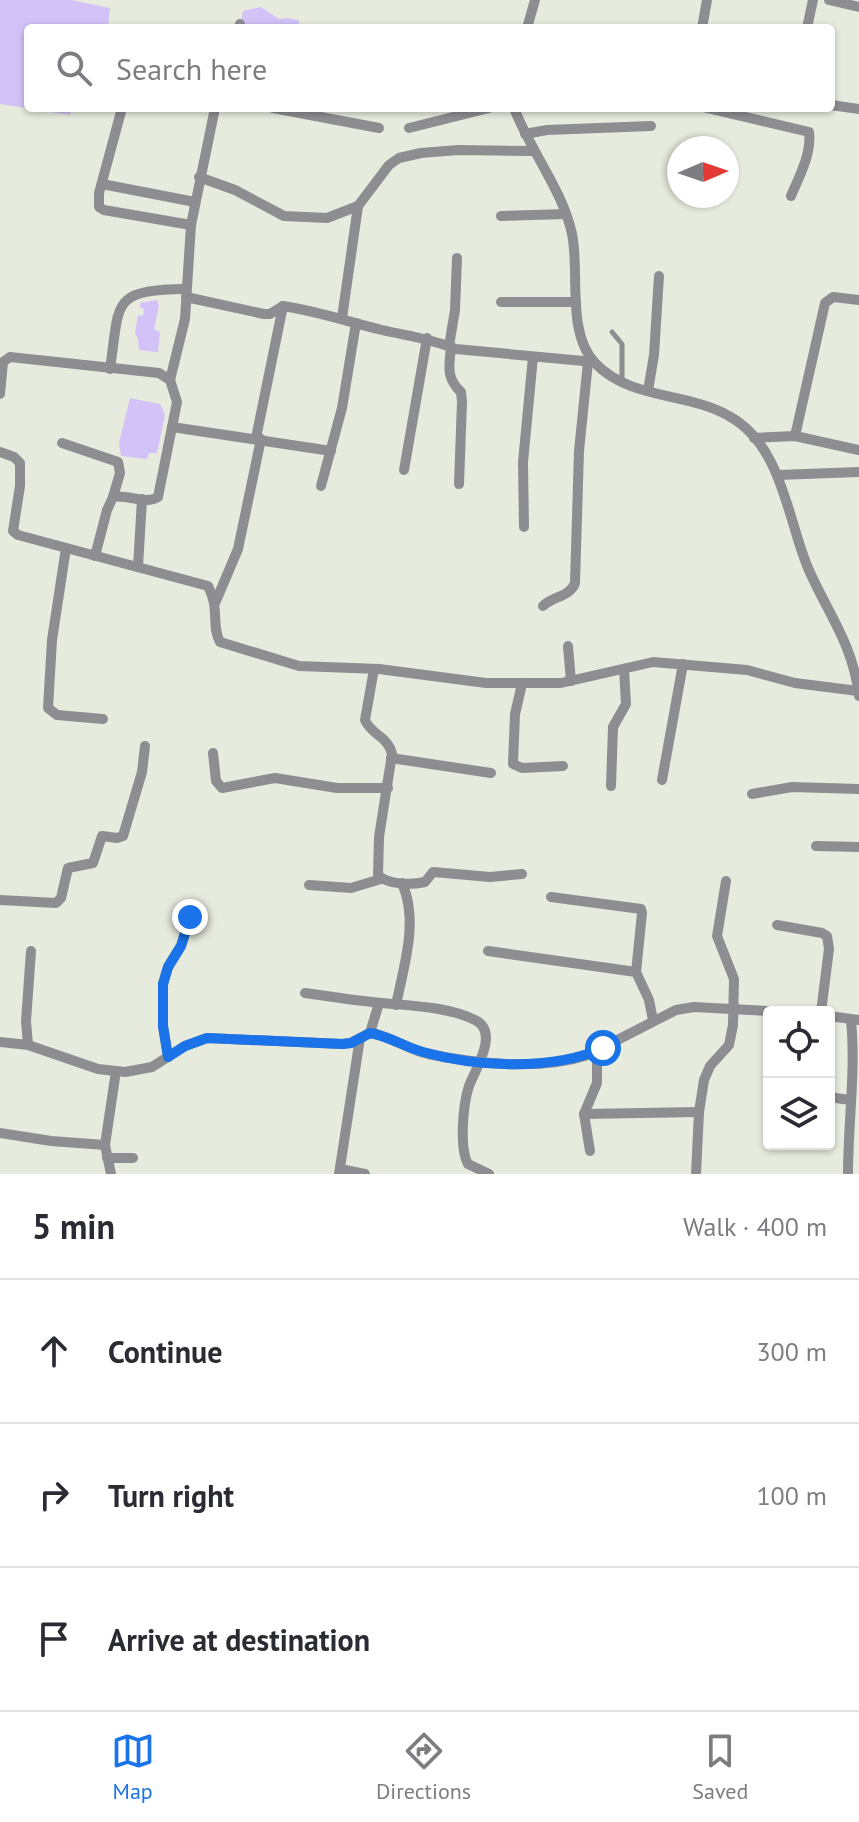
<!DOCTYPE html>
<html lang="en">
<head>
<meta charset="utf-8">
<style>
  :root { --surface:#fff; --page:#f2f2f3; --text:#2b2b33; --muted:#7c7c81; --line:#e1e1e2; --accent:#1a73e8 }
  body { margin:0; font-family:"PT Sans",sans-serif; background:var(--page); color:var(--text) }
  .controls { position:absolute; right:24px; bottom:24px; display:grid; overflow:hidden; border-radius:8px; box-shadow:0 2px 6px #0004 }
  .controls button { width:72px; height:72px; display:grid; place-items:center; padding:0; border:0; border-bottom:2px solid var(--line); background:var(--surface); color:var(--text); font:40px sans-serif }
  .compass { position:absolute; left:667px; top:136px; width:72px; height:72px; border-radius:50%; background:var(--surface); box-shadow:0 2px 6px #0004; rotate:88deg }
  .stop { position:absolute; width:24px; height:24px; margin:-18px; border:6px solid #1a73e8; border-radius:50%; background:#fff }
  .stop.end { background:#1a73e8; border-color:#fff; box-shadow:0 2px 8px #0008 }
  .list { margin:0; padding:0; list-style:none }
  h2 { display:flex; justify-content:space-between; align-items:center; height:104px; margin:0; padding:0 32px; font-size:34px }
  h2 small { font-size:26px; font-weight:400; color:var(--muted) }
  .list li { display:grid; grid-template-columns:52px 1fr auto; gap:24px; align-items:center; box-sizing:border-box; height:144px; padding:0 32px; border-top:2px solid var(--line) }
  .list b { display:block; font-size:30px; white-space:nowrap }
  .list em { font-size:26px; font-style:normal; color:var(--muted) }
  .icon { flex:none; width:44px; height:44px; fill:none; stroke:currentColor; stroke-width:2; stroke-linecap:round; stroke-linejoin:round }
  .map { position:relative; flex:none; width:859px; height:1174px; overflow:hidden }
  .search { position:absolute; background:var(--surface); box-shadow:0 2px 6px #0004; left:24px; right:24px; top:24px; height:88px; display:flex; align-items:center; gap:20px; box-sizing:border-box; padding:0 28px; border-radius:8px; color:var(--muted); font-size:30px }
  .sheet { height:536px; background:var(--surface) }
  nav { display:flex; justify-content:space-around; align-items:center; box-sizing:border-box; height:112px; border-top:2px solid var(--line); background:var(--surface); font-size:22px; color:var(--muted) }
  nav a { display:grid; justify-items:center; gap:4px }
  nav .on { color:var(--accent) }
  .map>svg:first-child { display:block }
  .water { fill:#d2c2f7 }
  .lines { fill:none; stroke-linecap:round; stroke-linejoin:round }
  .service { stroke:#8e8d92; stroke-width:5 }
  .minor { stroke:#8e8d92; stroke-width:10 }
  .route { stroke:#1a73e8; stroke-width:10 }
</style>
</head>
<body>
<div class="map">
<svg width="859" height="1174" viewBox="0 0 859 1174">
  <rect width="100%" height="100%" fill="#e6ebdd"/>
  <g class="water">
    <polygon points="0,0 71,0 110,8 108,28 28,28 28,108 72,108 70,115 0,104"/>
    <polygon points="261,7 279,19 287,18 298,20 301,28 240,28 243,11"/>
    <polygon points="157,300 159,306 154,329 160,332 158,352 139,350 138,339 135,333 138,315 143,316 144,309 140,307 140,303"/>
    <polygon points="130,398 160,404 165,415 157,453 149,453 147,459 121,456 119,443"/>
  </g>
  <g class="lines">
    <polyline class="service" points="612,332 622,344 622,379"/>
    <g class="minor">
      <polyline points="829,0 859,7"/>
      <polyline points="239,28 240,24"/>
      <polyline points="527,28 535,0"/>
      <polyline points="702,28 707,0"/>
      <polyline points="807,28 813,0"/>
      <polyline points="831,105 859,109"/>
      <polyline points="122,108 99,193 99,207 104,210 191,225"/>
      <polyline points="273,108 379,128"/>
      <path d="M514 108C530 150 563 191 572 234 580 272 566 332 595 363 630 400 688 392 729 416 782 445 787 518 808 568 828 614 853 644 859 696"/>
      <path d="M707 108 809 132C812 153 799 177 791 196"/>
      <polyline points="409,128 489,108"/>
      <polyline points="525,134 547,130 651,126"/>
      <polyline points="199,177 235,190 284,216 327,218 358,206"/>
      <polyline points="102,184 195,202"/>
      <polyline points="501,216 566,214"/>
      <path d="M186 297 264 314H270L283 306C317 311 349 322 382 330 408 336 432 339 456 349L594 362"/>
      <polyline points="501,302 576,302"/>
      <polyline points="342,318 358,206 389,165 399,158 421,153 458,150 532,151"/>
      <polyline points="449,346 455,310 457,258"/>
      <path d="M451 347C449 366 446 378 461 392L462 402 459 484"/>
      <path d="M110 369C120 302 110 290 186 289"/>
      <polyline points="170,380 185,319 191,225 215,108"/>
      <polyline points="648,391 654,355 659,276"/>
      <path d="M0 394 3 362 10 357 159 373 170 380 177 402 158 497C145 505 128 494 113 497L107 510 95 556"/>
      <polyline points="172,427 331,451"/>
      <polyline points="795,436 825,303 833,297 859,300"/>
      <polyline points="256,438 283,306"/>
      <polyline points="754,438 795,436 859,450"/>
      <polyline points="62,443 118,462 120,473 113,497"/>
      <path d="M0 452 14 457 20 463V486L13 531 18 535 208 586C220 608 211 626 220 642L299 666 379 669 486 683H561L653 662 747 670 795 683 858 691"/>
      <polyline points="404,470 427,338"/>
      <polyline points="778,475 859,472"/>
      <polyline points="321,486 342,408 356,323"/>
      <polyline points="524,527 523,462 533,357"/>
      <polyline points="66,548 52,640 48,708 57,715 103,719"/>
      <polyline points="138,567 142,499"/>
      <polyline points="216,601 238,549 261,439"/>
      <path d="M543 606C553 596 570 597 575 583L579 451 588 362"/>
      <polyline points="568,646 571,681"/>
      <path d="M374 669 365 720C371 735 388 736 392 754L379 837 378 875C388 885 411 885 425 882L433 872 490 877 522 874"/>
      <polyline points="522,684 515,714 513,764 522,768 563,766"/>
      <polyline points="213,753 216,781 222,788 275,778 337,788 388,788"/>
      <polyline points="391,758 491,773"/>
      <polyline points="662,780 683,664"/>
      <polyline points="611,786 613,727 626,704 624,669"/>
      <polyline points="752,794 792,787 859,789"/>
      <polyline points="816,846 859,847"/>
      <polyline points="309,885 351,888 381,879"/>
      <polyline points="551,897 641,909 642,913 636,972 649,1000 653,1020"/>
      <polyline points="0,900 56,903 61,898 68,868 93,863 102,836 117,838 123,836 142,772 145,746"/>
      <polyline points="777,925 822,933 827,936 829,949 821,1012"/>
      <polyline points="488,951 636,972"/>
      <path d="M305 993C327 996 350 1000 372 1002 405 1006 444 1005 475 1020 500 1032 475 1070 469 1086 463 1104 459 1148 468 1164L489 1174"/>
      <path d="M396 1005C404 965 419 921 402 883"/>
      <polyline points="829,1016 859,1020"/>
      <polyline points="370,1033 379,1003"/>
      <path d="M0 1042 28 1045 98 1069 125 1072 152 1067 185 1046 207 1038 342 1044 351 1043 370 1033C391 1036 407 1049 428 1054 478 1064 539 1071 588 1055L676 1010 694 1007 785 1012"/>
      <polyline points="28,1045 26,1021 31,951"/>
      <polyline points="168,1057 163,1026 163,984 168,967 181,946 190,917"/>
      <polyline points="829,1097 850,1100"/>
      <polyline points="584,1114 699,1112"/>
      <polyline points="0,1133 51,1141 105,1145"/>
      <polyline points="590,1151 584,1114 597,1083 597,1051"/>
      <polyline points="107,1158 133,1158"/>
      <polyline points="340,1169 365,1174"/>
      <polyline points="111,1174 105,1145 116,1071"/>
      <polyline points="339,1174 360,1038"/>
      <polyline points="696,1174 699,1112 704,1080 710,1066 729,1045 733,1025 734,979 717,936 726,881"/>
      <path d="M848 1174C848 1122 856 1071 851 1020"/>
    </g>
  </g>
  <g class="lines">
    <path class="route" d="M190 917 181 946 168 967 163 984V1026L168 1057 185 1046 207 1038 342 1044 351 1043 370 1033C389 1036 404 1047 423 1052 476 1067 552 1071 603 1048"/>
  </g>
</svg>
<div class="controls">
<button><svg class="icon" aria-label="locate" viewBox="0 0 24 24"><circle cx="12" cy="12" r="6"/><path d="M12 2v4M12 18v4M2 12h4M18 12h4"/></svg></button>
<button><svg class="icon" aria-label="layers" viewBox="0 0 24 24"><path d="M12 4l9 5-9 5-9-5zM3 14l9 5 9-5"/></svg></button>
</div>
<svg class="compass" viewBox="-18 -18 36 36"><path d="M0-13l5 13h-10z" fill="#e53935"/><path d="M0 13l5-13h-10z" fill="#7c7c81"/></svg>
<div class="stop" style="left:603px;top:1048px"></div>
<div class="stop end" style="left:190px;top:917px"></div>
<div class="search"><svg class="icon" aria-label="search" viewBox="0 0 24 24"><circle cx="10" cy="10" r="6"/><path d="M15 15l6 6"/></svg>Search here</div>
</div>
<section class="sheet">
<h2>5 min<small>Walk · 400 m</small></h2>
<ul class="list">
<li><svg class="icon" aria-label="ahead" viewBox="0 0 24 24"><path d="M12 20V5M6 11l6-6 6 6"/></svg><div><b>Continue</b></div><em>300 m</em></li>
<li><svg class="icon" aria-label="right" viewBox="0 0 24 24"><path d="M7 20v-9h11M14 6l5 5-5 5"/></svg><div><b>Turn right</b></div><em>100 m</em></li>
<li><svg class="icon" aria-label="arrive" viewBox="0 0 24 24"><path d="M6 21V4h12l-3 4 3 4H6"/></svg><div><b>Arrive at destination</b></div></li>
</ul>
</section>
<nav>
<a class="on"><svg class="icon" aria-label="map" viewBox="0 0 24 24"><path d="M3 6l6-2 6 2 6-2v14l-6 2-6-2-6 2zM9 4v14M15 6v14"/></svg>Map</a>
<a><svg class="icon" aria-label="directions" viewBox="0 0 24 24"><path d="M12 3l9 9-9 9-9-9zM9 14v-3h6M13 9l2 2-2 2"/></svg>Directions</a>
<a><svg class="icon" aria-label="saved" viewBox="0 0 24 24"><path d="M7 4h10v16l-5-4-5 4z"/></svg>Saved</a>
</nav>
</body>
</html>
